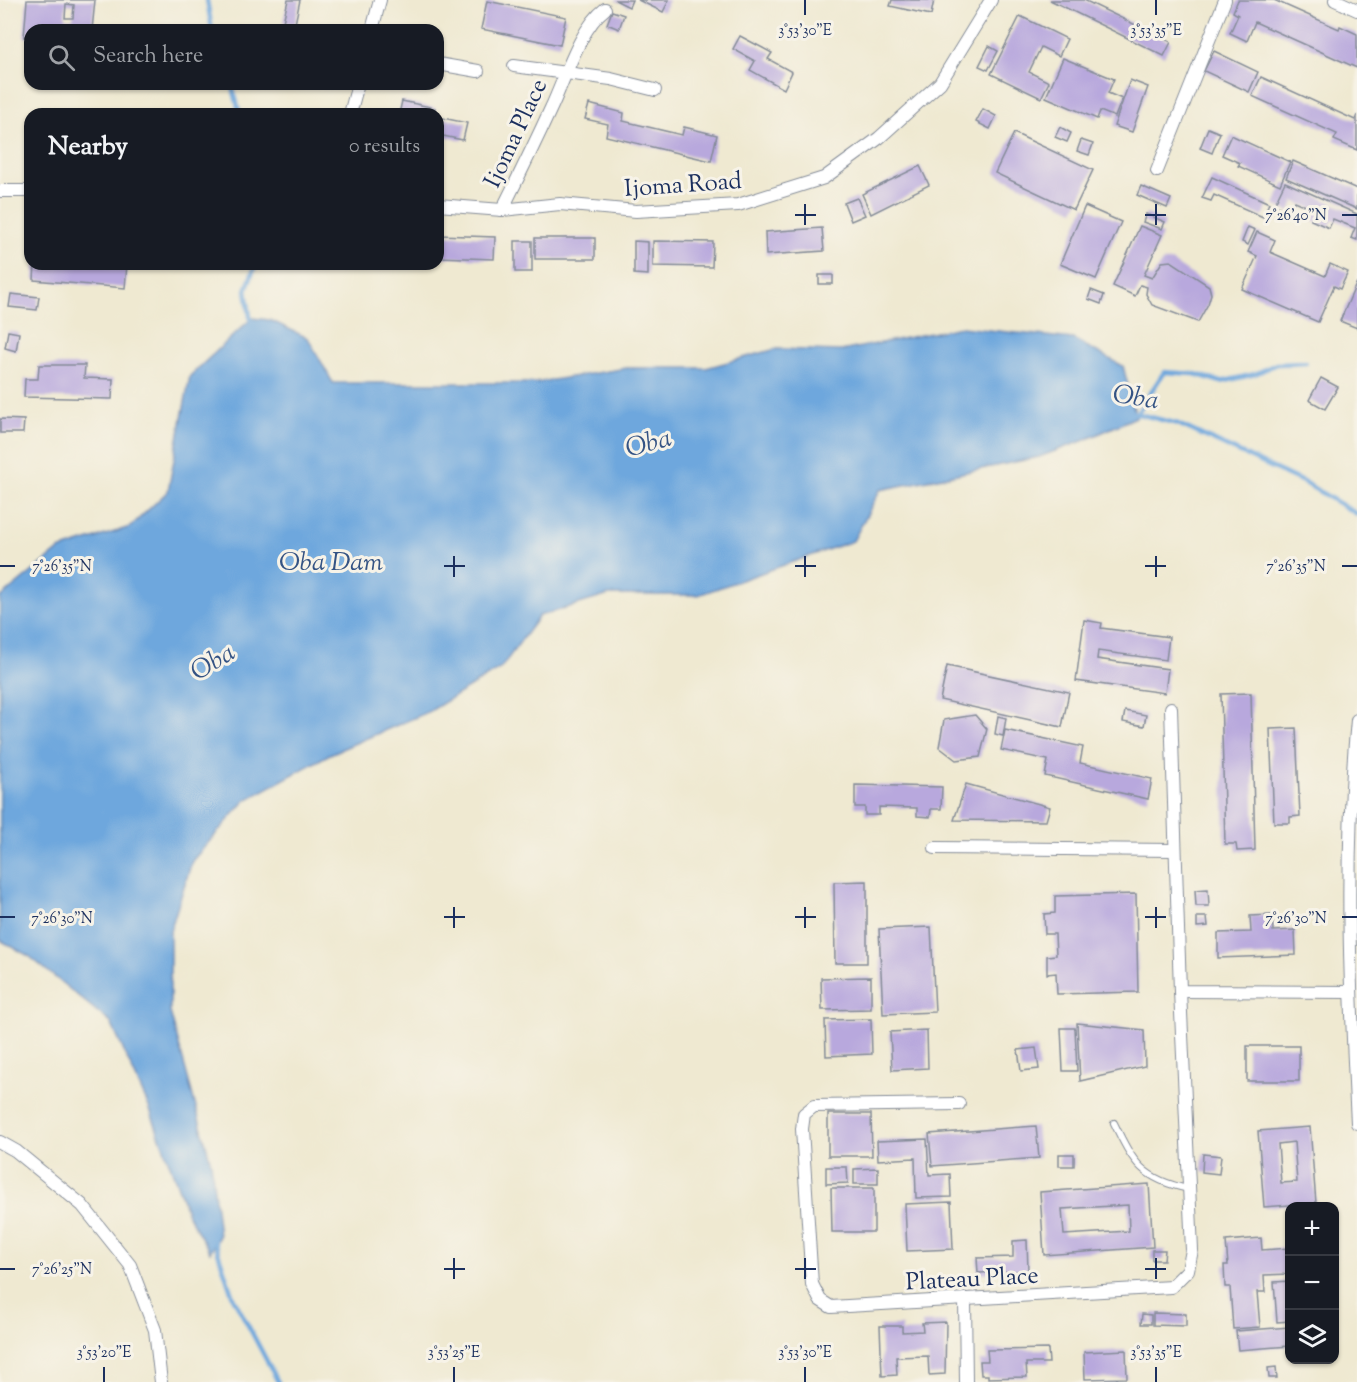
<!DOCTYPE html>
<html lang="en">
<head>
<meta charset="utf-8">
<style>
  :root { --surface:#171b24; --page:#242831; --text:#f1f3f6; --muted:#9ea1a6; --line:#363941 }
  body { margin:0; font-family:"Sorts Mill Goudy",serif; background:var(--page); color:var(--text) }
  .controls { position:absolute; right:18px; bottom:18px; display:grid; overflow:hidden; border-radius:12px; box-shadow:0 2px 4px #0004 }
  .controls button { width:54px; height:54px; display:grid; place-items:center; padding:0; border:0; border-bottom:2px solid var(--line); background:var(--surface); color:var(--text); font:30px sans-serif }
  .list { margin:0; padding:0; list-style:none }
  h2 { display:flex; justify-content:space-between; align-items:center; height:78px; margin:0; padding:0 24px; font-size:26px }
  h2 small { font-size:20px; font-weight:400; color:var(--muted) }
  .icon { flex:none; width:33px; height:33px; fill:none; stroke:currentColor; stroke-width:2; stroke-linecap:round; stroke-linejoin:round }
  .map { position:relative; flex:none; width:1357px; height:1382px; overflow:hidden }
  .search { position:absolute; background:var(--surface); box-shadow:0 2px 4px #0004; left:24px; top:24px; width:420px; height:66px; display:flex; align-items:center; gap:15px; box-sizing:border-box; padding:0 21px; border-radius:18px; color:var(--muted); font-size:22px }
  .panel { position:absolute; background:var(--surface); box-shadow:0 2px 4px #0004; left:24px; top:108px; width:420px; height:162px; border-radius:18px }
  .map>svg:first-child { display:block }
  .water { fill:#6ea7dd; stroke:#446b9e; stroke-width:1.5 }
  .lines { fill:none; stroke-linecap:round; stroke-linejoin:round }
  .stream { stroke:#6ea7dd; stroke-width:4.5 }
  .building { fill:#b8a8dd; fill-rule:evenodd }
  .lane-casing { stroke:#858c98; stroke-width:8 }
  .street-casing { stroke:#858c98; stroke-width:14 }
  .lane { stroke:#fff; stroke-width:6 }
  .street { stroke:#fff; stroke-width:12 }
  .ticks { fill:none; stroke:#1b2f5e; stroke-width:2 }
  .labels { text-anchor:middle; stroke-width:6; stroke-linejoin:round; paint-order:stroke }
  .street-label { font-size:24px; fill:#1b2f5e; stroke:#f7f3e8 }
  .water-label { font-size:26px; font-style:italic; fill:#345384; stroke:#f7f3e8 }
  .ticks-label { font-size:15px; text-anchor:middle; fill:#1b2f5e; stroke:#f7f3e8; stroke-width:6; stroke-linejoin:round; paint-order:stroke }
</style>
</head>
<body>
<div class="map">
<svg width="1357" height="1382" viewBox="0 0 1357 1382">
  <rect width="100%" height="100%" fill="#f7f3e8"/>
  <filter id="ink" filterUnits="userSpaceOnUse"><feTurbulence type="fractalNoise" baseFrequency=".0167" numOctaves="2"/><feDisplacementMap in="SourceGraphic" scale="12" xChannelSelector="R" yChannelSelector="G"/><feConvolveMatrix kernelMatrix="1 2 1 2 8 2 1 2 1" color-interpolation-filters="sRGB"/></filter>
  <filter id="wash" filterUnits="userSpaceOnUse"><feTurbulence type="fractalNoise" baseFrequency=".008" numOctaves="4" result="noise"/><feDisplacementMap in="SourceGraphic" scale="24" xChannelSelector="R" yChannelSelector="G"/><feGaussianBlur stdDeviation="1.35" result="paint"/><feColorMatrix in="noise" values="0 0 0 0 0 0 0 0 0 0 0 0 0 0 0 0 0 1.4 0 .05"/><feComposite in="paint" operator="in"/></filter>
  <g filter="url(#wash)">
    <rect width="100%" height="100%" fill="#efe9d1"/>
    <polygon class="water" points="252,318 270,320 308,338 333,383 534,383 627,368 706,368 776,349 841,351 961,327 1073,339 1123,366 1136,417 1085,440 1039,457 880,490 853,541 698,595 609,595 539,616 501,668 430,711 330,754 246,800 192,861 170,931 170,1012 211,1163 219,1236 210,1252 189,1217 149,1107 111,1023 29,956 0,940 0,598 59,550 130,527 168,491 190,376"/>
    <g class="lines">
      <g class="stream">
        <polyline points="207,0 212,30"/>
        <polyline points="232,84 240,114"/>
        <polyline points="251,323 246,290 256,264"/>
        <polyline points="1131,412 1178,424 1305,483 1357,514"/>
        <polyline points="1138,412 1164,372 1195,374 1221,382 1255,374 1276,364 1306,363"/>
        <polyline points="213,1237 233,1297 278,1382"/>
      </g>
    </g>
    <g id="blocks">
      <g class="building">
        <path d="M27 0H95L92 30H30V38L24 37ZM66 4 74 5 73 18H65Z"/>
        <polygon points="288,0 300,0 295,24 283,22"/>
        <polygon points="615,0 632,0 629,7"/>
        <polygon points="638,0 669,0 663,12"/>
        <polygon points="892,0 934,0 931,15 890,6"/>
        <polygon points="1050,0 1084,0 1171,42 1164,56"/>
        <polygon points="1238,0 1274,0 1339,29 1340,26 1357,34 1357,68 1255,22 1247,41 1230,33 1238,15 1233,12"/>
        <polygon points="487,1 566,17 560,45 481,29"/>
        <polygon points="612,11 624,15 619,29 607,24"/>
        <polygon points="1020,16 1067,39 1059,56 1041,47 1029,72 1049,82 1041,98 991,74"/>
        <polygon points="740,36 772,53 768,59 792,72 784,89 750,70 755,61 733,49"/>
        <polygon points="989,46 998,51 988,70 979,66"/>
        <polygon points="1214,51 1258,72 1249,92 1204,71"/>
        <polygon points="1063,58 1114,79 1108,93 1122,99 1115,117 1100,111 1097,119 1046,97"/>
        <polygon points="1261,77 1355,120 1357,115 1357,150 1334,140 1337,134 1252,96"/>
        <polygon points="1130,80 1148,87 1132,132 1114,126"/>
        <polygon points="402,101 435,108 434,114 399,114"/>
        <polygon points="589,104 624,113 623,121 682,135 684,127 717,135 711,161 606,136 608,124 585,119"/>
        <polygon points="983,109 996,116 990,129 976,122"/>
        <polygon points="438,117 467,123 463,140 438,135"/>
        <polygon points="1060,127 1071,133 1067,142 1055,137"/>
        <polygon points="1208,128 1220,133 1212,153 1200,148"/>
        <polygon points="1014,133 1093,170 1074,210 995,173"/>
        <polygon points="1231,135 1290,162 1280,185 1238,166 1240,163 1222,155"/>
        <polygon points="1081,140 1093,144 1089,155 1077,151"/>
        <polygon points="1293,161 1357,189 1357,209 1286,178"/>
        <polygon points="920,166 929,185 871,214 862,194"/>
        <polygon points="1212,177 1269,203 1263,217 1214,195 1211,201 1202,198"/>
        <polygon points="1285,182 1357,214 1357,240 1351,238 1355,228 1333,219 1329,228 1311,220 1315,210 1294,201 1290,212 1274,205"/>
        <polygon points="1141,186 1171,199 1167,208 1137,195"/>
        <polygon points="857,198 865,215 851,221 844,203"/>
        <polygon points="1085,206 1121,222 1096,279 1060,264"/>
        <polygon points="1146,214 1165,222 1162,229 1143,222"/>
        <polygon points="1140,226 1162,235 1144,275 1152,278 1162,262 1171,261 1209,286 1211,294 1208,304 1198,322 1152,305 1146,294 1147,287 1140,285 1135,296 1113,286"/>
        <polygon points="1248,227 1255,230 1248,245 1242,242"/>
        <polygon points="822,228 824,251 766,255 765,232"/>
        <polygon points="1257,232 1275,240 1270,252 1325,276 1330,264 1348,272 1340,289 1334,286 1318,322 1242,289 1257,256 1248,252"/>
        <polygon points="438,235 495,237 494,259 438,257"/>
        <rect x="535" y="238" width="60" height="21"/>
        <rect x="515" y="241" width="17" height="31"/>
        <polygon points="634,241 648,242 648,275 634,274"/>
        <polygon points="653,241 713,242 712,267 653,266"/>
        <polygon points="35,264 127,264 125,288 34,280"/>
        <rect x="819" y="275" width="14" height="9"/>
        <polygon points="1357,282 1357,328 1340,321"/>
        <polygon points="1091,290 1104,295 1101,304 1088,299"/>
        <polygon points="11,294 39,297 37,310 9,307"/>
        <polygon points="8,331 19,333 16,351 5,348"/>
        <polygon points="39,365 85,365 84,378 113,379 112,399 24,397 25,379 38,379"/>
        <polygon points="1321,378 1338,387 1325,409 1309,400"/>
        <polygon points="0,419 24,420 23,433 0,433"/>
        <polygon points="1084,620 1102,623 1101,628 1169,637 1166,660 1098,651 1097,659 1168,669 1165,693 1076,681"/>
        <polygon points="947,666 1069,692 1062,727 940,700"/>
        <polygon points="1251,693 1255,850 1237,851 1236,844 1225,844 1221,694"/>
        <polygon points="1125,711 1146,715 1144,726 1123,722"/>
        <polygon points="975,715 987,729 980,757 956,760 939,747 944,720"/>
        <polygon points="998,716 1006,718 1003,736 995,734"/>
        <polygon points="1296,728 1300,816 1290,817 1290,823 1274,823 1270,729"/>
        <polygon points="1005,730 1083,747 1080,763 1152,779 1148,799 1045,776 1048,760 1001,750"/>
        <polygon points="966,784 1050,807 1046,821 954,820"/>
        <polygon points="855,785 942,787 941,809 931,809 930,817 917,816 917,808 879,807 879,815 865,815 865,807 855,807"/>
        <polygon points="867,881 867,963 835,963 834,882"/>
        <polygon points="1208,889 1209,906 1196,906 1195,890"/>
        <polygon points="1136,894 1138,992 1057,994 1056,973 1047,974 1047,956 1056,955 1055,934 1045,934 1044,914 1055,913 1055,896"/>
        <polygon points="1272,915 1273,931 1295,930 1296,955 1218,958 1218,933 1251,932 1250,916"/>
        <polygon points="1197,917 1207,917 1208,926 1197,927"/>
        <polygon points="931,927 935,1012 883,1014 879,929"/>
        <polygon points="871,977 871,1009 822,1010 821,978"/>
        <polygon points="871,1019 872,1054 826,1056 825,1020"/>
        <polygon points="1077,1023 1144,1030 1145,1066 1080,1081"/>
        <polygon points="1061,1028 1075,1028 1077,1071 1063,1071"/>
        <polygon points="927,1030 928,1068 892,1070 890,1032"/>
        <rect x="1247" y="1046" width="52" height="35"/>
        <polygon points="1036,1048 1039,1069 1021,1071 1018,1050"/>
        <polygon points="828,1114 871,1114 872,1156 828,1156"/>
        <polygon points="1036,1126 1039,1158 932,1166 929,1134"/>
        <path d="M1310 1127 1316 1203 1264 1207 1258 1131ZM1294 1142 1297 1182 1281 1183 1278 1144Z"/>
        <polygon points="927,1139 929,1175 950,1174 951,1197 916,1198 915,1158 878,1160 877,1141"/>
        <rect x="1059" y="1154" width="15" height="12"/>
        <polygon points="1203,1154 1221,1156 1219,1174 1202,1172"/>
        <polygon points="826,1167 847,1167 848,1183 826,1184"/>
        <polygon points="878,1168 878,1184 854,1184 854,1169"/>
        <path d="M1149 1184 1153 1247 1044 1255 1040 1192ZM1128 1205 1129 1231 1064 1235 1062 1209Z"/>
        <polygon points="831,1188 874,1188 874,1232 832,1232"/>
        <polygon points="951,1202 953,1249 907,1251 905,1204"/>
        <polygon points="1261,1238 1262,1250 1290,1248 1290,1274 1264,1275 1265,1292 1257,1292 1260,1327 1233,1329 1230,1287 1225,1287 1224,1265 1228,1265 1226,1241"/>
        <polygon points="1027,1240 1028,1271 978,1273 977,1258 1013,1257 1013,1241"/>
        <polygon points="1152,1250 1165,1250 1164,1260 1152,1260"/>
        <polygon points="1290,1281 1290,1321 1277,1322 1274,1282"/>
        <polygon points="1153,1313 1186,1314 1186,1326 1153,1325"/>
        <polygon points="1142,1314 1151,1315 1151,1324 1141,1324"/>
        <polygon points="946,1322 945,1374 929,1375 928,1356 896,1357 897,1375 882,1376 880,1326 902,1326 902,1332 923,1331 922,1323"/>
        <polygon points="1290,1327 1290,1346 1238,1350 1236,1331"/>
        <polygon points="1048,1349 1049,1363 1026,1363 1027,1377 988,1378 988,1375 981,1375 980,1361 988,1361 987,1350"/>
        <polygon points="1126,1350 1127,1378 1085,1379 1084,1352"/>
        <polygon points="1276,1367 1277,1378 1269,1378 1268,1368"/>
      </g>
    </g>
  </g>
  <g filter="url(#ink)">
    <use href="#blocks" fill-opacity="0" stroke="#858c98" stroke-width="1.5"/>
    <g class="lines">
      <g class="lane-casing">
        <path id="lane" d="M1114 1123C1133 1163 1143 1180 1189 1189"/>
      </g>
      <g class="street-casing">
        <g id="street">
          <polyline points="1335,0 1357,10"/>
          <polyline points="372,30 380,0"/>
          <polyline points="438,64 478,71"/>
          <polyline points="514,66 611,79 655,90"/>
          <polyline points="350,114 358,84"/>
          <polyline points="1157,171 1225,0"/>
          <polyline points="0,191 30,191"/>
          <polyline points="438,205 502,210 560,204 636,211 738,205 824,178 879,138 940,83 991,0"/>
          <path d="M502 210C519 176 536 141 552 106 565 78 580 28 605 9"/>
          <polyline points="1171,708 1180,991 1351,992"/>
          <path d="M1357 720C1344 854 1350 989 1357 1123"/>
          <polyline points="935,848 1175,850"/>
          <polyline points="959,1104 814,1106 804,1114 802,1129 812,1284 820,1300 831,1307 1171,1287 1188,1270 1192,1250 1180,991"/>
          <polyline points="0,1142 16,1151 82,1205 130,1265 155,1330 161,1382"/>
          <polyline points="965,1299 966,1382"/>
        </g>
      </g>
      <use href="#lane" class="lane"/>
      <use href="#street" class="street"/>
    </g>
  </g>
  <path class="ticks" d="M805 0V15M1156 0V15M805 204V225M1156 204V225M795 215H816M1145 215H1166M1342 215H1357M454 556V577M805 556V577M1156 556V577M0 566H15M444 566H465M795 566H816M1145 566H1166M1342 566H1357M454 907V928M805 907V928M1156 907V928M0 917H15M444 917H465M795 917H816M1145 917H1166M1342 917H1357M454 1258V1279M805 1258V1279M1156 1258V1279M0 1269H15M444 1269H465M795 1269H816M1145 1269H1166M104 1367V1382M454 1367V1382M805 1367V1382M1156 1367V1382"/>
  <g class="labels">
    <g class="street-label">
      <text transform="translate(515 133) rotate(-65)" y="8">Ijoma Place</text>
      <text transform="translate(683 184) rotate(-4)" y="8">Ijoma Road</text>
      <text transform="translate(972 1278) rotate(-3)" y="8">Plateau Place</text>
    </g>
    <g class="water-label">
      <text transform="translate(1136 396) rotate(9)" y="9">Oba</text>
      <text transform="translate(648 442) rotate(-15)" y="9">Oba</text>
      <text x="331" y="570">Oba Dam</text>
      <text transform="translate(212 661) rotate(-31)" y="9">Oba</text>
    </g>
  </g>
  <g class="ticks-label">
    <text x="805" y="35">3°53'30"E</text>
    <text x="1156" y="35">3°53'35"E</text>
    <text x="1296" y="220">7°26'40"N</text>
    <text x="62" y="571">7°26'35"N</text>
    <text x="1296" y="571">7°26'35"N</text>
    <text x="62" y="923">7°26'30"N</text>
    <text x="1296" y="923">7°26'30"N</text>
    <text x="62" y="1274">7°26'25"N</text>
    <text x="104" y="1357">3°53'20"E</text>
    <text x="454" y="1357">3°53'25"E</text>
    <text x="805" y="1357">3°53'30"E</text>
    <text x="1156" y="1357">3°53'35"E</text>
  </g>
</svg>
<div class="controls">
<button>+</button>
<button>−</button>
<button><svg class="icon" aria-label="layers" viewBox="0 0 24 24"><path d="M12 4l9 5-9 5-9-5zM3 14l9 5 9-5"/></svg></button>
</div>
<div class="search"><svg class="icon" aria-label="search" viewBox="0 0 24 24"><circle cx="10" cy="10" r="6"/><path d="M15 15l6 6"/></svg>Search here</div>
<section class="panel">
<h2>Nearby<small>0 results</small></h2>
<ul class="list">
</ul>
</section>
</div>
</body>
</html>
